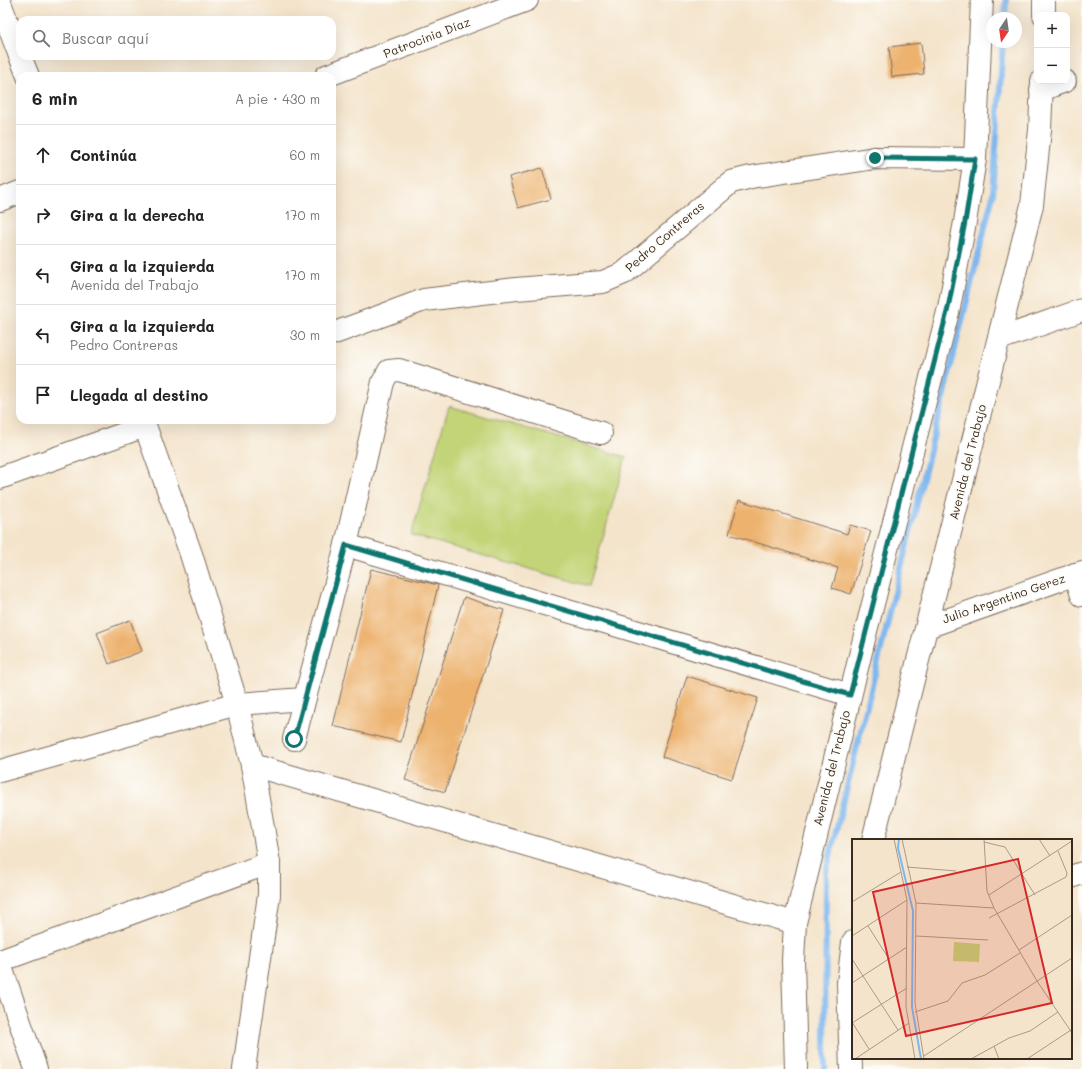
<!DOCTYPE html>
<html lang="es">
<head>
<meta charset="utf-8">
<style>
  :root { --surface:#fff; --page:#f6f6f6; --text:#222; --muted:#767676; --line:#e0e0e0 }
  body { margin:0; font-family:Mali,sans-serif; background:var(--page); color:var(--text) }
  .controls { position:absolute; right:12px; top:12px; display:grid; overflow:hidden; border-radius:8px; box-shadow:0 4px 16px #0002 }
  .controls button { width:36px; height:36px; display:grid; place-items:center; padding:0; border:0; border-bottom:1px solid var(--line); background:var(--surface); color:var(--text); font:20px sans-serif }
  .compass { position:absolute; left:986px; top:12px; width:36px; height:36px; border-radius:50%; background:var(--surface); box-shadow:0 4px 16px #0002; rotate:193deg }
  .stop { position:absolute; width:12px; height:12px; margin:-9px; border:3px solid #0f766e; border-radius:50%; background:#fff }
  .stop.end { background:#0f766e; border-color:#fff; box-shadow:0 1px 4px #0008 }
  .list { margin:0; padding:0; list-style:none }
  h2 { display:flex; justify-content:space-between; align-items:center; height:52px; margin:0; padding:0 16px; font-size:17px }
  h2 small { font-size:13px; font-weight:400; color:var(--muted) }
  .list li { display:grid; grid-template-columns:26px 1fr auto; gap:12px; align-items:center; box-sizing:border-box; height:60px; padding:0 16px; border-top:1px solid var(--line) }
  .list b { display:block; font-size:15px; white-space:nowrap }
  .list p { margin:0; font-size:13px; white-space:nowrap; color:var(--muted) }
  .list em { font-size:13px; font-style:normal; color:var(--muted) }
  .icon { flex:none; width:22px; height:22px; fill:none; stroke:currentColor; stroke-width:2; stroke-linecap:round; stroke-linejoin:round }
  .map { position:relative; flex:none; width:1082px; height:1069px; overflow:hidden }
  .search { position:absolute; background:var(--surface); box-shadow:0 4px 16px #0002; left:16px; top:16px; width:320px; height:44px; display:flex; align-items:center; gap:10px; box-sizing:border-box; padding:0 14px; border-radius:12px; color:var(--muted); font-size:15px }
  .panel { position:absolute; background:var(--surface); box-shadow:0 4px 16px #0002; left:16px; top:72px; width:320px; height:352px; border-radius:12px }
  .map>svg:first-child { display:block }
  .pitch { fill:#c2d477; stroke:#7e7f4a }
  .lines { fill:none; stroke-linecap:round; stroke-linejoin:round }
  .stream { stroke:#7fb8ef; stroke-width:6 }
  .building { fill:#edb26e }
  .minor-casing { stroke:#7c6b5b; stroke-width:24 }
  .minor { stroke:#fff; stroke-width:22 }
  .route { stroke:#0f766e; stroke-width:5 }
  .labels { text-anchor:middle; stroke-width:3.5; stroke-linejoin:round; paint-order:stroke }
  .street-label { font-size:12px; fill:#3b2a1e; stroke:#fdfcf7 }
  .inset-river { fill:none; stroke:#7fb8ef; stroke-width:2 }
  .inset-road { fill:none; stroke:#aa9a86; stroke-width:1 }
  .view { fill:#d62828; fill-opacity:0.15; stroke:#d62828; stroke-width:2 }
  .inset-edge { fill:none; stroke:#3b2a1e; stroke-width:2 }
</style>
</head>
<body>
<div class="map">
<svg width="1082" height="1069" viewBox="0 0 1082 1069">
  <rect width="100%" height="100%" fill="#fdfcf7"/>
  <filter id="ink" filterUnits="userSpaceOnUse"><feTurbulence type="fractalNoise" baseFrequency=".025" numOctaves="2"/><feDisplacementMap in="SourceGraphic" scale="8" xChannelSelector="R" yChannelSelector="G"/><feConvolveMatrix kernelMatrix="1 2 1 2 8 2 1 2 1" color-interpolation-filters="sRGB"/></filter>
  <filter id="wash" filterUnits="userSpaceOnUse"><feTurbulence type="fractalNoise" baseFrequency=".012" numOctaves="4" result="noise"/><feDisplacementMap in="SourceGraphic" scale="16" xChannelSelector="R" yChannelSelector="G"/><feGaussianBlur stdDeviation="0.9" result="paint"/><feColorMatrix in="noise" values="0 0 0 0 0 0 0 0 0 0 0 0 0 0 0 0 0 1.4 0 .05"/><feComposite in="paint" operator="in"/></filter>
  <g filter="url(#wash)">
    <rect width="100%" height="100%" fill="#f4e4cb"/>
    <polygon class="pitch" points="449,406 626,457 589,586 411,535"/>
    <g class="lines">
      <g class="stream">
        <polyline points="1005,18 1006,0"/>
        <polyline points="825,1069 826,872 993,195 1003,42"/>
      </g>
    </g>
    <g id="blocks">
      <g class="building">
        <polygon points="921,43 924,74 892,77 889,47"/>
        <polygon points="542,168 551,199 518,208 509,177"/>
        <polygon points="739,500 847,534 850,525 871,531 851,594 832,588 838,568 729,534"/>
        <polygon points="371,569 438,585 401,742 333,726"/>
        <polygon points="464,597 504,610 445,792 405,780"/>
        <polygon points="130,620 142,651 109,664 97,633"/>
        <polygon points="687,676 758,698 732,779 662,757"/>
      </g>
    </g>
  </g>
  <g filter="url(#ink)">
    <use href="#blocks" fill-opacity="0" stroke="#7c6b5b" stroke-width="1"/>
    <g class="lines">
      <g class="minor-casing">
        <g id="minor">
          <polyline points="0,3 20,56"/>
          <polyline points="1044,15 1044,0"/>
          <polyline points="20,56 28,76"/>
          <polyline points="326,76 527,0"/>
          <polyline points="1041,90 1065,81"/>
          <polyline points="0,200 20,192"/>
          <polyline points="332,334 424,300 516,289 603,282 624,273 731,182 751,177 875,158 975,159"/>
          <polyline points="999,339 1082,310"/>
          <polyline points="143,420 191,554 237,704 252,765 263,827 269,863 269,895 244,1069"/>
          <polyline points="0,478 145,426"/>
          <polyline points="346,545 850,695"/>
          <polyline points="1075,574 1082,595"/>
          <polyline points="927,627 1082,572"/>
          <polyline points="294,739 346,545 383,382 389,371 399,370 601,433"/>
          <polyline points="252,765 795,923"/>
          <polyline points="0,771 237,704 304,699"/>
          <polyline points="873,840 1032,205 1040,130 1042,81"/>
          <polyline points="1071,877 1082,873"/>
          <polyline points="0,961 269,863"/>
          <polyline points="0,964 36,1069"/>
          <polyline points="796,1069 793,961 795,923 866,631 949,308 965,222 975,159 982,0"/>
          <polyline points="851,1069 848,983 853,942"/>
        </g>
      </g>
      <use href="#minor" class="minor"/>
    </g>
  </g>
  <g class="lines" filter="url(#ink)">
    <polyline class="route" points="294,739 346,545 850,695 948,308 965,222 975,159 875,158"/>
  </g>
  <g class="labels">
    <g class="street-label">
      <text transform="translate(427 38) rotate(-21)" y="4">Patrocinia Díaz</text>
      <text transform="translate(665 237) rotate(-41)" y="4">Pedro Contreras</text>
      <text transform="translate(968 462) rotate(-76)" y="4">Avenida del Trabajo</text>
      <text transform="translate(1004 599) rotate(-19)" y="4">Julio Argentino Gerez</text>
      <text transform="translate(832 768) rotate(-76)" y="4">Avenida del Trabajo</text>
    </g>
  </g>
  <g transform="translate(852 839)">
    <rect width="220" height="220" fill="#f4e4cb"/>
    <path d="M102 103 128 105 127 123 101 122Z" fill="#c2d477"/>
    <path class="inset-river" d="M47 0 46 9 61 72 60 168 69 220"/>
    <path class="inset-road" d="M42 0 55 61 54 168 63 220M50 0 64 64 63 164 72 220M132 0 135 52 142 69 185 142 220 194M187 0 198 17M132 3 153 8 183 56M55 28 104 32M137 56 220 2M0 63 49 33M64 64 142 69M137 79 214 38 215 34 206 12M16 87 37 120M0 97 55 61M64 97 136 101M167 111 220 76M0 120 46 191M0 144 55 108M63 173 96 162 110 144 133 136 168 114M0 183 17 210M0 184 55 149M142 207 147 220M72 217 220 119M3 220 57 184M119 220 157 199 178 192 206 173M175 220 219 191"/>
    <path class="view" d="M166 20 200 164 54 197 21 53Z"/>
    <rect width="220" height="220" class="inset-edge"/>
  </g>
</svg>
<div class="controls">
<button>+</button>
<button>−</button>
</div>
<svg class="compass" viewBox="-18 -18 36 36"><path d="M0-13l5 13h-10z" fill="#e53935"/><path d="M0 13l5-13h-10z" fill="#767676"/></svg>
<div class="stop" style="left:294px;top:739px"></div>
<div class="stop end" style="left:875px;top:158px"></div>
<div class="search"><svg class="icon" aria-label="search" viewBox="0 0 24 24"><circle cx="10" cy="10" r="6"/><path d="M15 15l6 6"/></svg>Buscar aquí</div>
<section class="panel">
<h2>6 min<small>A pie · 430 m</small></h2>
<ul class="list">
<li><svg class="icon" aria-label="ahead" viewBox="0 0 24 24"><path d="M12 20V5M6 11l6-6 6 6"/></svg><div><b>Continúa</b></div><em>60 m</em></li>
<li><svg class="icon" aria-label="right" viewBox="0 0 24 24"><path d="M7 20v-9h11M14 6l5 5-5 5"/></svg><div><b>Gira a la derecha</b></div><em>170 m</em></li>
<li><svg class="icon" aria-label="left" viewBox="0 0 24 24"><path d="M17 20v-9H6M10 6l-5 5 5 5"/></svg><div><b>Gira a la izquierda</b><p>Avenida del Trabajo</p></div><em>170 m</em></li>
<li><svg class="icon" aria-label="left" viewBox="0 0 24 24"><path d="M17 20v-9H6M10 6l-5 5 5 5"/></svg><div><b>Gira a la izquierda</b><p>Pedro Contreras</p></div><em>30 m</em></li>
<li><svg class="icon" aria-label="arrive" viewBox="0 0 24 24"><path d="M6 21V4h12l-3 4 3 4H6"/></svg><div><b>Llegada al destino</b></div></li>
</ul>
</section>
</div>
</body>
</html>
